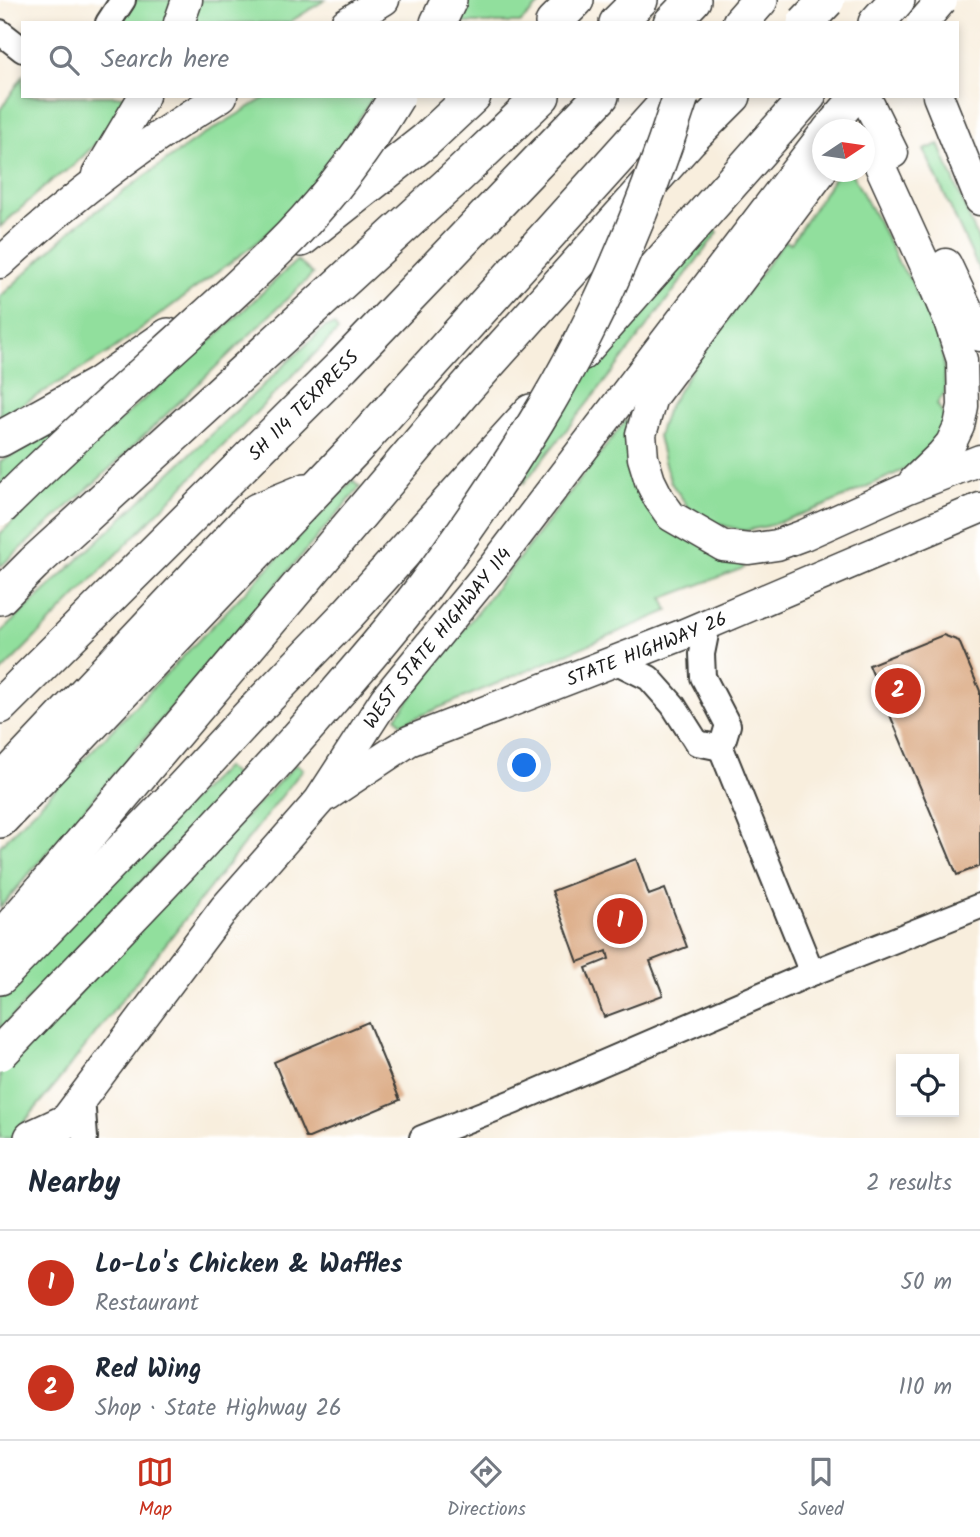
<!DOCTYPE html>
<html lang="en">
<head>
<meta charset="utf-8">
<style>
  :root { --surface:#fff; --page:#f6f6f7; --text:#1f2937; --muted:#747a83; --line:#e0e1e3; --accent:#c8321e }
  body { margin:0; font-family:Kalam,sans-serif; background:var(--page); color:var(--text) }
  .controls { position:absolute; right:21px; bottom:21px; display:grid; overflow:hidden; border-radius:0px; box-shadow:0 4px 10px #0003 }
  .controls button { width:63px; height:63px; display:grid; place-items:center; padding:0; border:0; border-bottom:2px solid var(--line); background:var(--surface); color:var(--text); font:35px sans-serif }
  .compass { position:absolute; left:812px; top:119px; width:63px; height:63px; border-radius:50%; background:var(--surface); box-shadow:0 4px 10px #0003; rotate:77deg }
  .you { position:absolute; left:525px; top:766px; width:24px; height:24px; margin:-18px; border:5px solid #fff; border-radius:50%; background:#1a73e8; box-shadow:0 0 0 10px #1a73e833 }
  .badge { display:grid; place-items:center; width:46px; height:46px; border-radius:50%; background:var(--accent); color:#fff; font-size:23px; font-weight:700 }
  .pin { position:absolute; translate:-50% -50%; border:4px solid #fff; box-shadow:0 2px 7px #0006 }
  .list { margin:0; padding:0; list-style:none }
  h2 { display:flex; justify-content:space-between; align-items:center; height:91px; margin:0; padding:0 28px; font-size:30px }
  h2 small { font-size:23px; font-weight:400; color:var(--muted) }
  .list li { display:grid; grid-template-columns:46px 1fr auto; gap:21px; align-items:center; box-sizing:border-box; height:105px; padding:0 28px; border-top:2px solid var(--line) }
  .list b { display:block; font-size:26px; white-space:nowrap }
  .list p { margin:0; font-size:23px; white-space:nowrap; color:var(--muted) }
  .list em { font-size:23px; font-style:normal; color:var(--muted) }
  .icon { flex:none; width:38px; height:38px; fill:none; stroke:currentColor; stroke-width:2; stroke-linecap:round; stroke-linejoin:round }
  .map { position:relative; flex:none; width:980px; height:1138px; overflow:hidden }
  .search { position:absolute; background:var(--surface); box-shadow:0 4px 10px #0003; left:21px; right:21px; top:21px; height:77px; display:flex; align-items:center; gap:18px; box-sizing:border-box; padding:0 24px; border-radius:0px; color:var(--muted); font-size:26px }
  .sheet { height:301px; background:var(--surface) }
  nav { display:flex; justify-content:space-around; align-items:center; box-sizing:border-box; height:98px; border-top:2px solid var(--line); background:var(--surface); font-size:19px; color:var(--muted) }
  nav a { display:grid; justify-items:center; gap:4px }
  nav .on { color:var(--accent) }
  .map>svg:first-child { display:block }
  .green { fill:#91df9d; stroke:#567e5c; stroke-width:2 }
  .building { fill:#dbab85 }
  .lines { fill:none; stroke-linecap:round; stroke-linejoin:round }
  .minor-casing { stroke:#3d3c39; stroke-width:28 }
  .major-casing { stroke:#3d3c39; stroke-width:33 }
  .highway-casing { stroke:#3d3c39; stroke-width:38 }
  .minor { stroke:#fff; stroke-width:24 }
  .major { stroke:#fff; stroke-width:30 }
  .highway { stroke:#fff; stroke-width:35 }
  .major-bridge-casing { stroke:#3d3c39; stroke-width:33; stroke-linecap:butt }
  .highway-bridge-casing { stroke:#3d3c39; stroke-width:38; stroke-linecap:butt }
  .major-bridge { stroke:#fff; stroke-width:30 }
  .highway-bridge { stroke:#fff; stroke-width:35 }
  .labels { text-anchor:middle; stroke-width:7; stroke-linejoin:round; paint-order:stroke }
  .street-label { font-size:19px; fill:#1c1c1c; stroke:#fff }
</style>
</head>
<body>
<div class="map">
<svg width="980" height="1138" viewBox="0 0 980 1138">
  <rect width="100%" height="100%" fill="#fff"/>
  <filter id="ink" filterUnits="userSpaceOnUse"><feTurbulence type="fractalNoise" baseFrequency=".0143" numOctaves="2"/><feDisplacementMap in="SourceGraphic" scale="14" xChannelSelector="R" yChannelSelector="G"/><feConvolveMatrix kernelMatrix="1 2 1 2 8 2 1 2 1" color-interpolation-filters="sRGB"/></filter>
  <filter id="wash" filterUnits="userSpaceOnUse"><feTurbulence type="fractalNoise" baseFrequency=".00686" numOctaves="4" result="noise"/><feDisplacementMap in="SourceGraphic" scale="28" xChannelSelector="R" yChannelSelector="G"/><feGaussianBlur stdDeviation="1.57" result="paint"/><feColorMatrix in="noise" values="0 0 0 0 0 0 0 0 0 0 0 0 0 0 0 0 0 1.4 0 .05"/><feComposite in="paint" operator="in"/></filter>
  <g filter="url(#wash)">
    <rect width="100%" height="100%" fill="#f8eedd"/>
    <g class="green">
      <polygon points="134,0 172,0 166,23 119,23"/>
      <polygon points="197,0 325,0 288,23 191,23"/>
      <polygon points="462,0 544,0 520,23 450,23"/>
      <polygon points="23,76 23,96 133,96 118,122 72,167 52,180 0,227 0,110"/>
      <polygon points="268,96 374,96 307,198 254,245 108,353 0,418 0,297 77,225 192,142"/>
      <polygon points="939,144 980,244 980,272 924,150"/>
      <polygon points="838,172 851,172 890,244 899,264 913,283 916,293 937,324 944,366 945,392 937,404 947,420 933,445 908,468 824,506 768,526 744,531 714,523 689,508 671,483 664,461 658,436 666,411 690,372 784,241 791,243"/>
      <polygon points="712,226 718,232 618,365 524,483 523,470 586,368"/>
      <polygon points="297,260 313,274 101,477 0,567 0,534 89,447 216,336"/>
      <path d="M334 325 338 331C223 443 113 560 0 673V633L325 327Z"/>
      <polygon points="80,416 0,492 0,462"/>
      <polygon points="626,420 634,424 636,468 741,558 744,568 663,598 668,611 401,724 396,717"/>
      <polygon points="353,480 360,487 0,908 0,846"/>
      <polygon points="296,764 303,769 55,1085 11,1138 0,1138 0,1074"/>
      <polygon points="225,767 239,778 0,1030 0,996 124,866"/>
    </g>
    <g id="blocks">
      <g class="building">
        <polygon points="943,635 959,641 980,691 980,866 957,875 869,665"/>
        <polygon points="636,859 649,895 665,889 687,947 650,961 663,995 604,1017 586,968 609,959 607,951 578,962 552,891"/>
        <polygon points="368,1022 400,1100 309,1138 306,1138 274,1062"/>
      </g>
    </g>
  </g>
  <g filter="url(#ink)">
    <use href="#blocks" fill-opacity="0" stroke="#3d3c39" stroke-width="2"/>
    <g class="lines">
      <g class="minor-casing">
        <g id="minor">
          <polyline points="108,23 123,0"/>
          <polyline points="0,32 23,50"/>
          <polyline points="708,624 702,654 703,677 728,725 721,748 812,973"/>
          <polyline points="615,661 649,678 673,705 697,743 721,748"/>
          <polyline points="82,1097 85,1138"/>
          <polyline points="422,1138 515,1101 812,973 980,906"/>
        </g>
      </g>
      <g class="major-casing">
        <g id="major">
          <polyline points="179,23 187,0"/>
          <polyline points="346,23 384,0"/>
          <polyline points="865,96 893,153"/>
          <polyline points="938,96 980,200"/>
          <polyline points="827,130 856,96"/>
          <polyline points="884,134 880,166 927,269 949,321 962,360 963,406 959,426 951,443 941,455 914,481"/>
          <polyline points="822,141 821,172 652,397 641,434 643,458 650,481 659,499 671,516 723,546 749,549 777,545 804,535 906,489 980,460"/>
          <polyline points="97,175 144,96"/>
          <path d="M0 263C68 200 143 143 222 96"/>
          <polyline points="946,264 980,336"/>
          <path id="s1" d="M328 795 409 741 682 635 980 508"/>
          <path id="s2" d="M52 1138 224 909 319 801 385 699 493 567 822 136"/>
        </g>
      </g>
      <g class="highway-casing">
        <g id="highway">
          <polyline points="438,23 449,0"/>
          <polyline points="553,23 576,0"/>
          <polyline points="617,23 640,0"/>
          <polyline points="671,23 693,0"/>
          <polyline points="740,23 760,0"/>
          <polyline points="876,23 897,0"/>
          <polyline points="301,239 425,141 473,96"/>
          <polyline points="581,353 808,96"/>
          <polyline points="0,439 96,386 168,336"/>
          <polyline points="0,597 34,563 458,176 542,96"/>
          <path id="s3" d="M0 706 343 365 601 96"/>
          <polyline points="0,784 257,511 306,491"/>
          <polyline points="0,820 353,451 673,96"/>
          <polyline points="0,940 466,388 689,140 733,96"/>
          <polyline points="0,977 178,793 253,712 347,615 531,412"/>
          <polyline points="32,1138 62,1124"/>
        </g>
      </g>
      <use href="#minor" class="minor"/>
      <use href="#major" class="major"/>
      <use href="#highway" class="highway"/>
      <g class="major-bridge-casing">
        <polyline id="major-bridge" points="922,23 942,0"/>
      </g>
      <g class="highway-bridge-casing">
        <g id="highway-bridge">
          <polyline points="805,23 827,0"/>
          <path d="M0 508C54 454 111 403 167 352 209 314 252 276 291 236 331 194 367 146 397 96"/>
          <path d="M0 1053C104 944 211 836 311 723 347 681 385 639 418 595 460 539 500 481 536 422 598 321 645 209 681 96"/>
        </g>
      </g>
      <use href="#major-bridge" class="major-bridge"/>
      <use href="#highway-bridge" class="highway-bridge"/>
    </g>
  </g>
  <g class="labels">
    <g class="street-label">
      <text dy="7" stroke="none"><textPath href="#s3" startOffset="427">SH 114 TEXPRESS</textPath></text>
      <text dy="7" stroke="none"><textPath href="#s2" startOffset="632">WEST STATE HIGHWAY 114</textPath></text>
      <text dy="7" stroke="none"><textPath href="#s1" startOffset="352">STATE HIGHWAY 26</textPath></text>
    </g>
  </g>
</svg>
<div class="controls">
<button><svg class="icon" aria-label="locate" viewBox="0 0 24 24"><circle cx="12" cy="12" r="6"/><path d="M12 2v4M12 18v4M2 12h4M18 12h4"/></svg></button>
</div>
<svg class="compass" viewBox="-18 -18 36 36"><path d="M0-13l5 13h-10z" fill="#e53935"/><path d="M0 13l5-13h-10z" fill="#747a83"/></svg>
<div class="you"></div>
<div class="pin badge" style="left:620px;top:921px">1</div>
<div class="pin badge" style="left:898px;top:691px">2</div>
<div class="search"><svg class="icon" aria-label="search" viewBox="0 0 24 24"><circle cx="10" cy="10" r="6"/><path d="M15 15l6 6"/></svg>Search here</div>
</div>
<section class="sheet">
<h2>Nearby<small>2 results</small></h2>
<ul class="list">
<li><span class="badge">1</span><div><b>Lo-Lo's Chicken &amp; Waffles</b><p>Restaurant</p></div><em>50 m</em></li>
<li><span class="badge">2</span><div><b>Red Wing</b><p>Shop · State Highway 26</p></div><em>110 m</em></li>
</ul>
</section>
<nav>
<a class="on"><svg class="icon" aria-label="map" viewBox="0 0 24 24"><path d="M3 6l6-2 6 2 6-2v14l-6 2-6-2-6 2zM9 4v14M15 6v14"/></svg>Map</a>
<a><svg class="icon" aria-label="directions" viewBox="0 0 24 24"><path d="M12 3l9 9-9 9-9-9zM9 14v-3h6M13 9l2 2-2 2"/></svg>Directions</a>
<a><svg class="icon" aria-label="saved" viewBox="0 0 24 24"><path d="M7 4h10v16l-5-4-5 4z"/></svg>Saved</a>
</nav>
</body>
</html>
